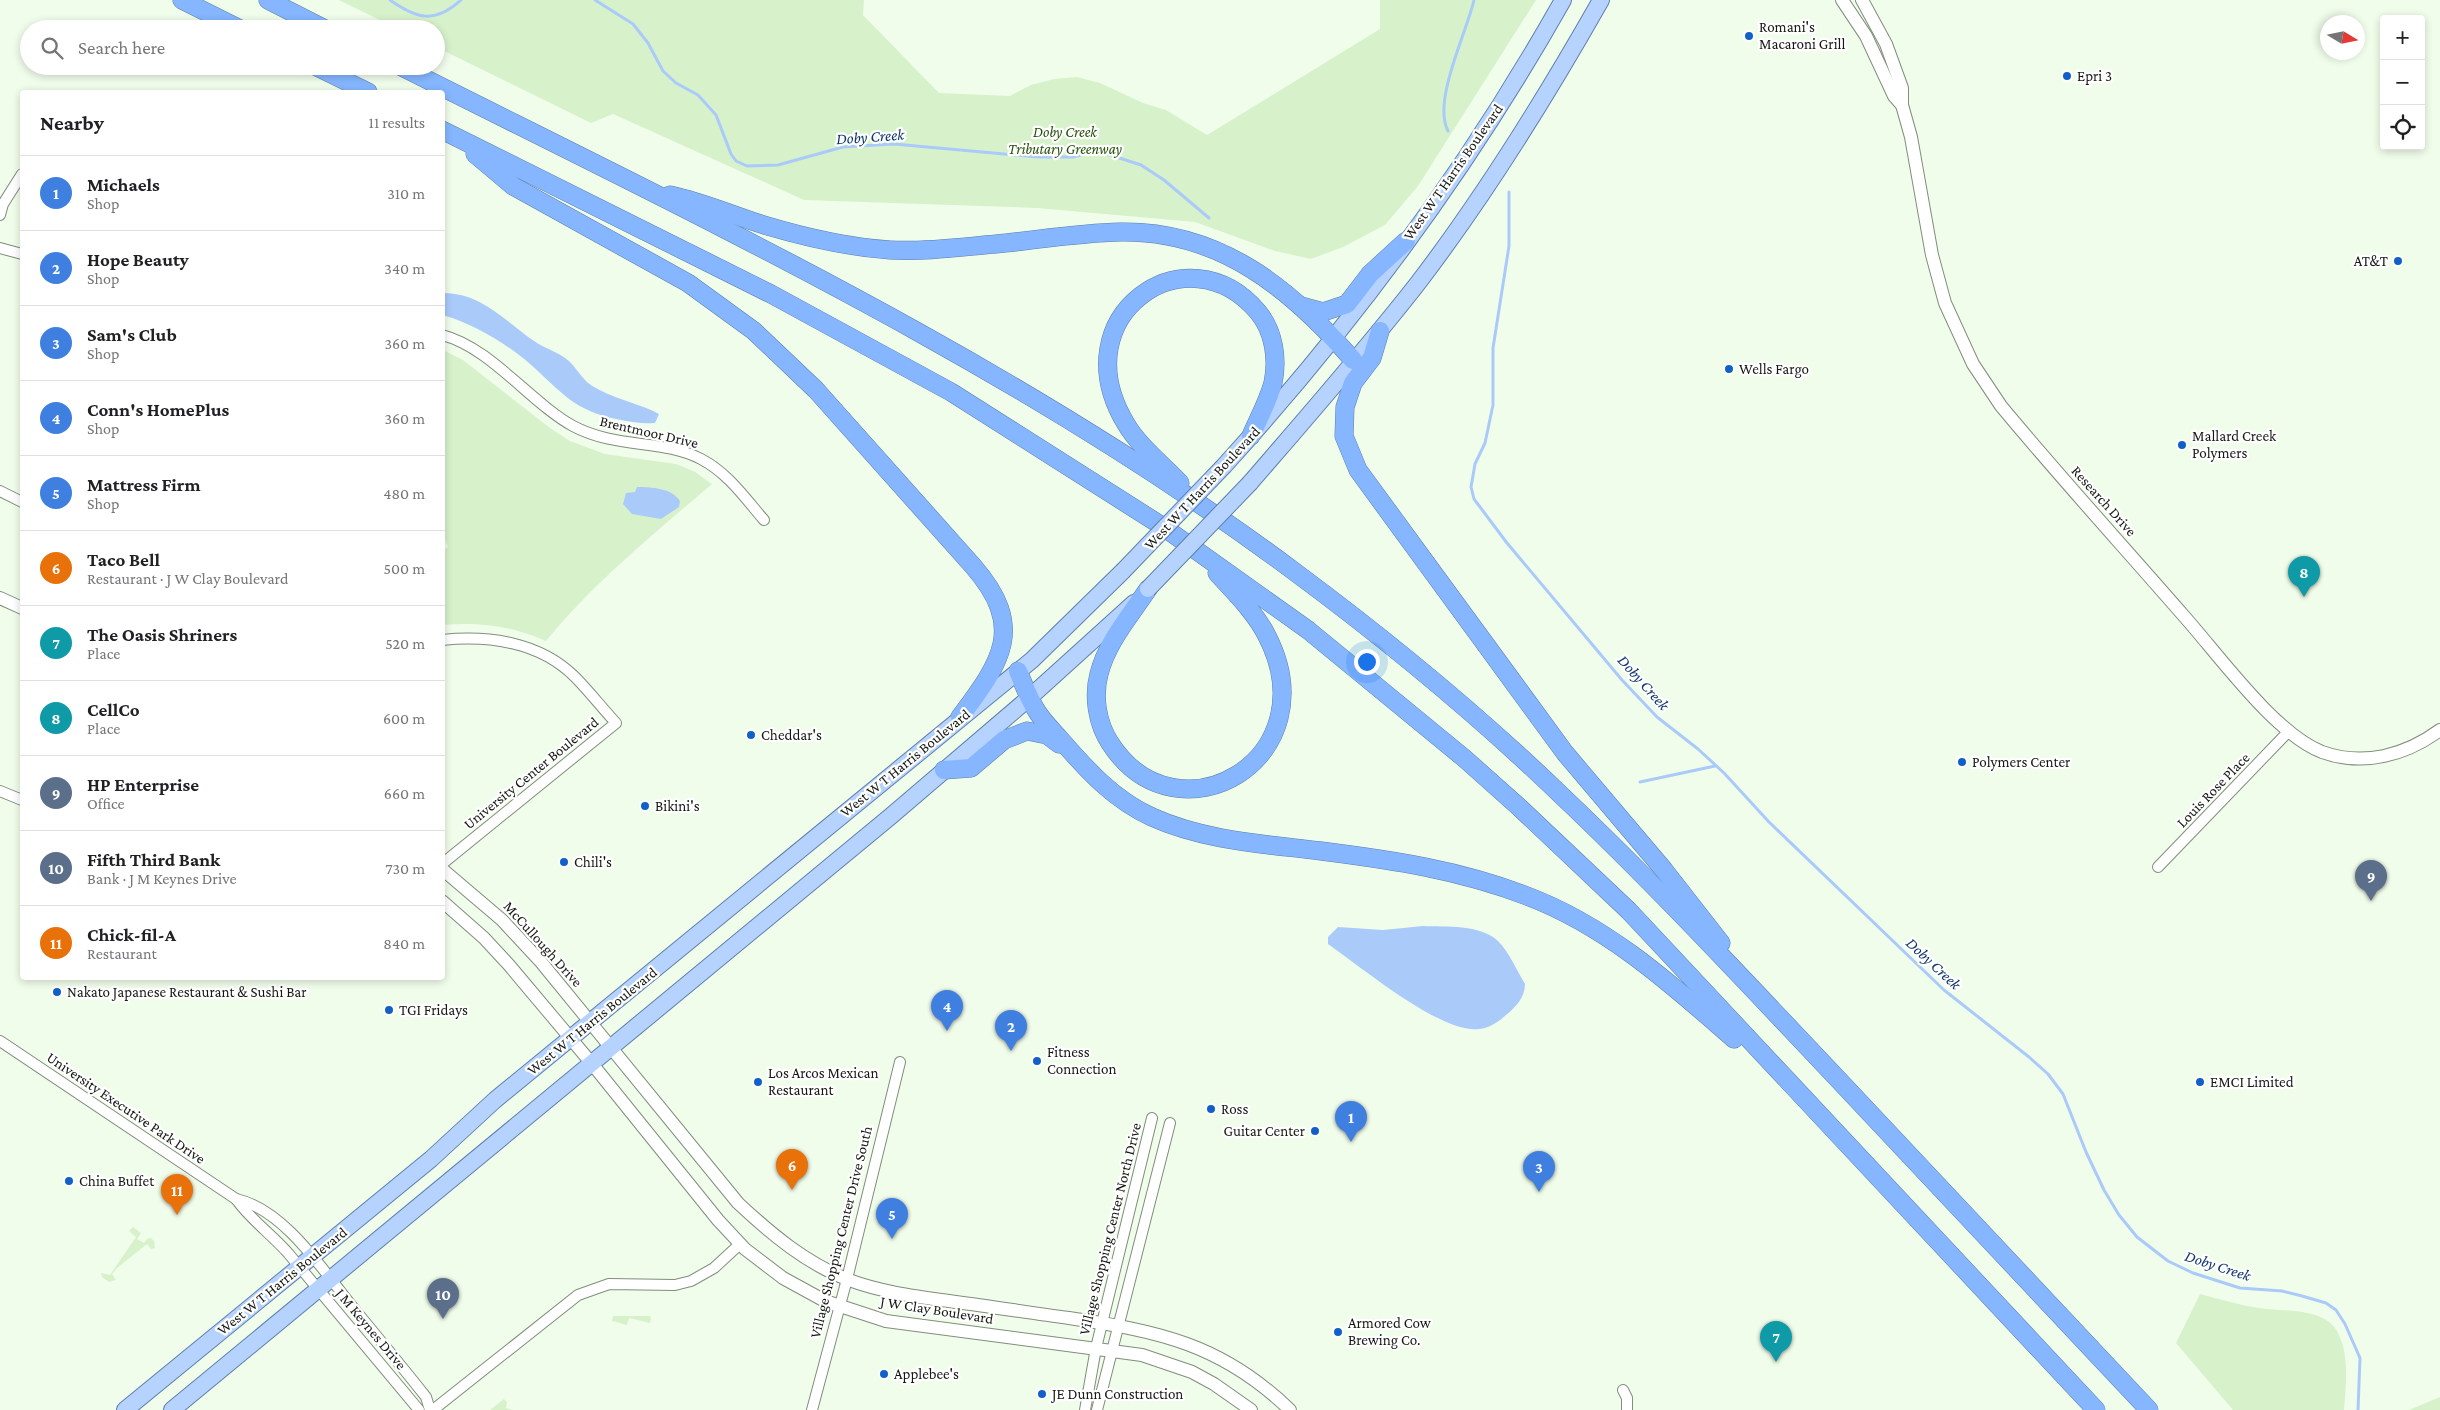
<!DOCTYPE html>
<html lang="en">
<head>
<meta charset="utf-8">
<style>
  :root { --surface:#fff; --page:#f2f2f2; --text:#202124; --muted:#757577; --line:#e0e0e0; --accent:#115fc9 }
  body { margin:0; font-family:"Crimson Pro",serif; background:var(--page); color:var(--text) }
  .controls { position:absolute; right:15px; top:15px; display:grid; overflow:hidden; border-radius:5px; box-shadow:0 2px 8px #0003 }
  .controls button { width:45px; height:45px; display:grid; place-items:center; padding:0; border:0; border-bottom:1px solid var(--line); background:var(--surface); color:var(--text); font:25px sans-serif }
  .compass { position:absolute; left:2320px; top:15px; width:45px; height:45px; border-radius:50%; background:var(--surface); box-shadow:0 2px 8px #0003; rotate:100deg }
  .you { position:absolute; left:1366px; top:661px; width:18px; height:18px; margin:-12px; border:4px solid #fff; border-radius:50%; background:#1a73e8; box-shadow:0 0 0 8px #1a73e833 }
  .badge { display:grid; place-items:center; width:32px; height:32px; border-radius:50%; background:var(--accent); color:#fff; font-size:16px; font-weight:700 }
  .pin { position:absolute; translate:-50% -41px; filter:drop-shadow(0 1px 2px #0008) }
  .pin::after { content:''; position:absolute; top:26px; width:18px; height:15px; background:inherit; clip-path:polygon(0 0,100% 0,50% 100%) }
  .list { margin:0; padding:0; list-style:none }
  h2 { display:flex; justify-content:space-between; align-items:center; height:65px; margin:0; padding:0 20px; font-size:21px }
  h2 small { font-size:16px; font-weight:400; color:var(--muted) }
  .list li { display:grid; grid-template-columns:32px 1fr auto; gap:15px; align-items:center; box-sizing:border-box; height:75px; padding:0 20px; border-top:1px solid var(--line) }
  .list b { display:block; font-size:19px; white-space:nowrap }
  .list p { margin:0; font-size:16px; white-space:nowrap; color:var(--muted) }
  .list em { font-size:16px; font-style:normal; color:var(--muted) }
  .icon { flex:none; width:28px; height:28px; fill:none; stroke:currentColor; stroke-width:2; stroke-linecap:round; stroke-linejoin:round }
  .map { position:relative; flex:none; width:2440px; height:1410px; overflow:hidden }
  .search { position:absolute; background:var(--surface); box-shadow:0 2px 8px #0003; left:20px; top:20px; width:425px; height:55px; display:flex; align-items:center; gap:12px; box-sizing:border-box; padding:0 18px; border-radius:28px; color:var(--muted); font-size:19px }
  .panel { position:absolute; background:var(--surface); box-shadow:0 2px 8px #0003; left:20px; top:90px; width:425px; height:890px; border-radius:5px }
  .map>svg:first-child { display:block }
  .green { fill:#d7f2cb }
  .water { fill:#aacafa }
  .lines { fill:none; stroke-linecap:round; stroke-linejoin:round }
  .stream { stroke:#aacafa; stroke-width:3 }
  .minor-casing { stroke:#818d7d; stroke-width:12 }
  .tertiary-casing { stroke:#818d7d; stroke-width:14 }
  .primary-casing { stroke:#5e7fac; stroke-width:18 }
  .motorway-casing { stroke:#5e7fac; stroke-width:19 }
  .minor { stroke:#fff; stroke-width:10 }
  .tertiary { stroke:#fff; stroke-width:12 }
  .primary { stroke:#b6d3ff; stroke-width:16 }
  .motorway { stroke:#85b6ff; stroke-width:18 }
  .primary-bridge-casing { stroke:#5e7fac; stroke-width:18; stroke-linecap:butt }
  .primary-bridge { stroke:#b6d3ff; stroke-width:16 }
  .poi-dot { fill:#115fc9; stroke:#fff; stroke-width:2 }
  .labels { text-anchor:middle; stroke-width:4.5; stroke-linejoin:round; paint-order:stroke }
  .poi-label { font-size:15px; fill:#151913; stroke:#fff; text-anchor:start }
  .park-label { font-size:15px; font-style:italic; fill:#264f09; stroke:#fff }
  .street-label { font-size:15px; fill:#151913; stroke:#fff }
  .water-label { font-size:16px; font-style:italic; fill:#0f356d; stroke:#fff }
</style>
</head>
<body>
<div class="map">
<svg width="2440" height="1410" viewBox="0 0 2440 1410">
  <rect width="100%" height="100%" fill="#f1fdeb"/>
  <g class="green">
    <polygon points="339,0 864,0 863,15 939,93 1010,96 1031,85 1054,79 1077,77 1100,83 1143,103 1166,110 1207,135 1380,29 1380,0 1536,0 1418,186 1385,225 1343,247 1311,259 1275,251 1195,222 1037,208 804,200 613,114 591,123 436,47 436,29 398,29"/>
    <path d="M443 350 463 360 550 428 570 441 605 454 676 464 695 472 712 484C655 533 594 582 546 641 511 626 480 622 443 625L442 551 448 547 442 533Z"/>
    <polygon points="133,1227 141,1233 137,1239 144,1243 147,1239 151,1238 154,1241 155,1248 151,1249 147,1244 117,1268 112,1274 116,1280 109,1282 102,1277 101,1273 110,1275 136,1237 129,1231"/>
    <path d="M2200 1294C2220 1299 2239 1305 2259 1308 2283 1312 2323 1307 2337 1331 2350 1355 2346 1384 2344 1410H2233L2176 1343Z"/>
    <polygon points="613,1316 650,1316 651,1318 650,1323 629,1318 627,1325 612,1321"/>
    <polygon points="2440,1397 2440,1410 2409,1410"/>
    <polygon points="504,1399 507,1402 506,1408 513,1410 490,1410"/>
  </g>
  <g class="water">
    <path d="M444 293C482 293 507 323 537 343 547 349 562 354 570 362 578 370 583 381 594 387 609 396 634 403 651 410L659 414 655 423C643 424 632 422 621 420 573 411 563 393 529 363 504 342 473 324 443 315Z"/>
    <path d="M637 487C651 487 672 488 680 501L679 507 661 519 632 514 623 504 626 493 635 492Z"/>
    <path d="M1423 926C1446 927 1480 924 1498 941 1509 952 1517 971 1525 984 1525 997 1516 1007 1506 1015 1498 1022 1490 1028 1479 1029 1441 1034 1360 966 1328 944V937L1338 927 1383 930Z"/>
  </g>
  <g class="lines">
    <g class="stream">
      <path d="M390 0C417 19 435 24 461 0"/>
      <polyline points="595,0 633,24 648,43 663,71 676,83 698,95 716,115 731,154 736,161 747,166 778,165 843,147 894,144 1038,157 1073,157 1089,153 1104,153 1141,165 1164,180 1209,218"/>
      <path d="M1448 131C1432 101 1467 32 1474 0"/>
      <polyline points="1509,192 1509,246 1493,348 1493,405 1485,443 1475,464 1471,487 1474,499 1507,543 1622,680 1657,717 1698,749 1724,773 1769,822 1944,990 2029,1057 2048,1074 2063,1094 2086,1152 2104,1190 2119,1215 2137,1237 2168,1261 2193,1273 2240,1288 2282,1291 2302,1296 2326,1303 2336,1310 2345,1324 2360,1358 2358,1410"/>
      <polyline points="1640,782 1715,766"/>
    </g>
    <g class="minor-casing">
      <g id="minor">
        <polyline points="0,215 3,204 22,174"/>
        <polyline points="0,248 22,254"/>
        <path d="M442 335C490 347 531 403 573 426 616 449 663 439 701 459 728 473 745 498 764 520"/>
        <polyline points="0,491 22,502"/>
        <path d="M442 640C489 635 540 642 575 677 589 691 602 708 616 723L442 864"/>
        <polyline points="0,791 22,800"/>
        <polyline points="2158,867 2288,732"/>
        <path d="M0 1041 236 1199C286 1210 325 1274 356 1311 380 1340 403 1368 426 1397L430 1410"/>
        <path d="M236 1199C250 1219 271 1234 288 1253L419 1410"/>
        <polyline points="1623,1390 1627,1398 1627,1410"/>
        <polyline points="433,1410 578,1295 609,1284 675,1285 691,1281 714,1268 740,1244"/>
        <polyline points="812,1410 847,1279 900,1062"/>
        <polyline points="1085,1410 1096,1348 1152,1118"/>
        <polyline points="1097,1410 1170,1123"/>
      </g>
    </g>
    <g class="tertiary-casing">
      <g id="tertiary">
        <polyline points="1842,0 1866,36 1894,96 1902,105"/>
        <path d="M1862 0 1886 44 1902 88V105L1911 137 1932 255 1945 303 1973 364 2001 406C2060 477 2122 545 2183 615 2218 654 2275 734 2322 752 2364 767 2406 755 2440 730"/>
        <polyline points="0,598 22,608"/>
        <path d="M442 869 502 920 541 962 738 1203C771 1234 807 1264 849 1280 884 1293 921 1297 956 1302 994 1307 1031 1313 1069 1318 1158 1331 1222 1344 1290 1410"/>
        <polyline points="442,901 484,938 509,965 593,1065 718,1220 745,1249 783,1278 825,1301 886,1321 1142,1355 1192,1372 1214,1384 1251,1410"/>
      </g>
    </g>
    <g class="primary-casing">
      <g id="primary">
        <path d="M1224 466C1353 324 1469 167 1563 0"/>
        <path d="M1250 483C1307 417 1365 351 1418 283 1486 194 1546 97 1601 0"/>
        <polyline points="125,1410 431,1159 495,1100 1032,660 1123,571"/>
        <polyline points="172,1410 891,816 1029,698 1134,603"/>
      </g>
    </g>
    <g class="motorway-casing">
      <g id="motorway">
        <polyline points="182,0 240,29"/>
        <polyline points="268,0 325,29"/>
        <polyline points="315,66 368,92"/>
        <path d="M400 66C706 220 1019 366 1295 572 1388 641 1478 715 1561 795 1656 885 1745 981 1835 1076 1940 1187 2044 1299 2149 1410"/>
        <polyline points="442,130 771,294 951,392 1162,526 1308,630 1464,758 1520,808 1629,911 2096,1410"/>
        <path d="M475 154 513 186 688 283 754 331 816 390 973 566C1026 627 1002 661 960 717"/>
        <path d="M670 195C703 202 732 215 764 225 804 237 847 247 890 250 925 252 961 247 996 244 1037 240 1078 233 1120 232 1220 230 1291 289 1353 360"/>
        <polyline points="1301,306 1323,312 1347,304 1370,274 1406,241"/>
        <polyline points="1380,331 1372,358 1353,383 1345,407 1344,436 1358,470 1565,753 1664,870 1721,943"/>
        <path d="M1180 483C1162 464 1139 446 1126 424 1060 315 1188 228 1258 312 1274 331 1278 359 1273 383 1268 402 1258 419 1251 436"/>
        <path d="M1148 589C1130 616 1107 642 1099 674 1093 696 1097 723 1110 743 1177 847 1332 759 1266 634 1254 611 1234 592 1217 573"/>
        <path d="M1018 671C1024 685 1029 700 1038 713 1044 722 1052 730 1060 739 1087 770 1114 800 1152 817 1205 841 1265 844 1321 851 1392 860 1460 870 1527 896 1607 926 1671 984 1734 1039"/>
        <polyline points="944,770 971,768 1004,740 1027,731 1047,735 1059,744"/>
      </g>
    </g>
    <use href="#minor" class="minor"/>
    <use href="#tertiary" class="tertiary"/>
    <use href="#primary" class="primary"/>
    <use href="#motorway" class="motorway"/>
    <g class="primary-bridge-casing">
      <g id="primary-bridge">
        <polyline points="1123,571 1224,466"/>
        <polyline points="1148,589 1250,483"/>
      </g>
    </g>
    <use href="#primary-bridge" class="primary-bridge"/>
  </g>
  <g class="poi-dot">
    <circle cx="1749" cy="36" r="5"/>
    <circle cx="2067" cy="76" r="5"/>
    <circle cx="2398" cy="261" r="5"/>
    <circle cx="1729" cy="369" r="5"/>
    <circle cx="2182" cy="445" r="5"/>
    <circle cx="751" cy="735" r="5"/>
    <circle cx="1962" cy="762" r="5"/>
    <circle cx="645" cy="806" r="5"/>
    <circle cx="564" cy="862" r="5"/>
    <circle cx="57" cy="992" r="5"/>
    <circle cx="389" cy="1010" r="5"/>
    <circle cx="1037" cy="1061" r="5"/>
    <circle cx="758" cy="1082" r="5"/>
    <circle cx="2200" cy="1082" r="5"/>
    <circle cx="1211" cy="1109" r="5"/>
    <circle cx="1315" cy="1131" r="5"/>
    <circle cx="69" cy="1181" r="5"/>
    <circle cx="1338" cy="1332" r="5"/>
    <circle cx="884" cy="1374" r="5"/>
    <circle cx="1042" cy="1394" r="5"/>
  </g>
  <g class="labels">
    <g class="poi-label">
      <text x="1759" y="32">Romani's<tspan x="1759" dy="17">Macaroni Grill</tspan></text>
      <text x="2077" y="81">Epri 3</text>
      <text x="2388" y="266" text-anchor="end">AT&amp;T</text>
      <text x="1739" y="374">Wells Fargo</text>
      <text x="2192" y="441">Mallard Creek<tspan x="2192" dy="17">Polymers</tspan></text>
      <text x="761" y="740">Cheddar's</text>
      <text x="1972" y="767">Polymers Center</text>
      <text x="655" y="811">Bikini's</text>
      <text x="574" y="867">Chili's</text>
      <text x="67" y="997">Nakato Japanese Restaurant &amp; Sushi Bar</text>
      <text x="399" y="1015">TGI Fridays</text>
      <text x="1047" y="1057">Fitness<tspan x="1047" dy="17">Connection</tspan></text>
      <text x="768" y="1078">Los Arcos Mexican<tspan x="768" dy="17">Restaurant</tspan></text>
      <text x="2210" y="1087">EMCI Limited</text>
      <text x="1221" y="1114">Ross</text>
      <text x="1305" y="1136" text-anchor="end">Guitar Center</text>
      <text x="79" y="1186">China Buffet</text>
      <text x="1348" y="1328">Armored Cow<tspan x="1348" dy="17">Brewing Co.</tspan></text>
      <text x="894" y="1379">Applebee's</text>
      <text x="1052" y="1399">JE Dunn Construction</text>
    </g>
    <g class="park-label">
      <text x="1065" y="137">Doby Creek<tspan x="1065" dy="17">Tributary Greenway</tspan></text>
    </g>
    <g class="street-label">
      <text transform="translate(1453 172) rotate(-55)" y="5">West W T Harris Boulevard</text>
      <text transform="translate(649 432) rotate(13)" y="5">Brentmoor Drive</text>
      <text transform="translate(1202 488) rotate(-47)" y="5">West W T Harris Boulevard</text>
      <text transform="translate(2104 501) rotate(48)" y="5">Research Drive</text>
      <text transform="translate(905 763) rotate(-39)" y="5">West W T Harris Boulevard</text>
      <text transform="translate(531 773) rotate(-39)" y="5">University Center Boulevard</text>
      <text transform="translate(2213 790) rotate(-46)" y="5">Louis Rose Place</text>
      <text transform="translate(543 944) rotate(48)" y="5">McCullough Drive</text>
      <text transform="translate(592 1021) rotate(-39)" y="5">West W T Harris Boulevard</text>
      <text transform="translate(126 1108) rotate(34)" y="5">University Executive Park Drive</text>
      <text transform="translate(1110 1229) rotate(-76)" y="5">Village Shopping Center North Drive</text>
      <text transform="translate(841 1232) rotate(-76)" y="5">Village Shopping Center Drive South</text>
      <text transform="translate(282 1281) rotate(-39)" y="5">West W T Harris Boulevard</text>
      <text transform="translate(937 1310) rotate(9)" y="5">J W Clay Boulevard</text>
      <text transform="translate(371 1329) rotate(50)" y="5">J M Keynes Drive</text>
    </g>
    <g class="water-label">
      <text transform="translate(870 136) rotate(-4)" y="6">Doby Creek</text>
      <text transform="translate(1644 682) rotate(48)" y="6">Doby Creek</text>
      <text transform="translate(1934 963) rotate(43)" y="6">Doby Creek</text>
      <text transform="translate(2218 1265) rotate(18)" y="6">Doby Creek</text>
    </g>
  </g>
</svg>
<div class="controls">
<button>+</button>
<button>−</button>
<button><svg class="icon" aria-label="locate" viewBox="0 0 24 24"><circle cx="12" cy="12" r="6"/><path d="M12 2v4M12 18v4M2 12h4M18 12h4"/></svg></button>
</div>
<svg class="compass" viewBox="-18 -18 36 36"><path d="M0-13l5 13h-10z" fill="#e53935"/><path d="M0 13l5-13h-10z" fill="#757577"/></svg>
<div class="you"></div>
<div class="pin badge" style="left:1351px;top:1142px;background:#3f7fe0">1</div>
<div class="pin badge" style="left:1011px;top:1051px;background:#3f7fe0">2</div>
<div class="pin badge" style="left:1539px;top:1192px;background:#3f7fe0">3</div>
<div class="pin badge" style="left:947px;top:1031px;background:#3f7fe0">4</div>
<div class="pin badge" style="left:892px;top:1239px;background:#3f7fe0">5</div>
<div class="pin badge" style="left:792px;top:1190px;background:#e8710a">6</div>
<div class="pin badge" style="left:1776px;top:1362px;background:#0f9aa8">7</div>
<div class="pin badge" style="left:2304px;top:597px;background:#0f9aa8">8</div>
<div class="pin badge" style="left:2371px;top:901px;background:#5c6f8a">9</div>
<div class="pin badge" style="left:443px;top:1319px;background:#5c6f8a">10</div>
<div class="pin badge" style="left:177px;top:1215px;background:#e8710a">11</div>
<div class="search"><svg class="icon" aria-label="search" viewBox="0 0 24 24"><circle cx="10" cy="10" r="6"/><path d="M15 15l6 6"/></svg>Search here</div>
<section class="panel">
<h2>Nearby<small>11 results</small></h2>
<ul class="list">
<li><span class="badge" style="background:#3f7fe0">1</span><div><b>Michaels</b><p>Shop</p></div><em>310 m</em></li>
<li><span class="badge" style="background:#3f7fe0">2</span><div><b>Hope Beauty</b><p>Shop</p></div><em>340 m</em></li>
<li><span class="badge" style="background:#3f7fe0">3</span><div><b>Sam's Club</b><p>Shop</p></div><em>360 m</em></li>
<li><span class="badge" style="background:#3f7fe0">4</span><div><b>Conn's HomePlus</b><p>Shop</p></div><em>360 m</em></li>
<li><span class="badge" style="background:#3f7fe0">5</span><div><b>Mattress Firm</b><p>Shop</p></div><em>480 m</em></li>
<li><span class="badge" style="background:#e8710a">6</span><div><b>Taco Bell</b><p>Restaurant · J W Clay Boulevard</p></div><em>500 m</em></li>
<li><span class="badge" style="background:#0f9aa8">7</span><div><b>The Oasis Shriners</b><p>Place</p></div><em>520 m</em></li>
<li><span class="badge" style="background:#0f9aa8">8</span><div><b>CellCo</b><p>Place</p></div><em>600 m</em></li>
<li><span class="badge" style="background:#5c6f8a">9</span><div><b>HP Enterprise</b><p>Office</p></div><em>660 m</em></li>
<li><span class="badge" style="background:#5c6f8a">10</span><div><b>Fifth Third Bank</b><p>Bank · J M Keynes Drive</p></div><em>730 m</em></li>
<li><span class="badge" style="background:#e8710a">11</span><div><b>Chick-fil-A</b><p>Restaurant</p></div><em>840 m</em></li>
</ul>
</section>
</div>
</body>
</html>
